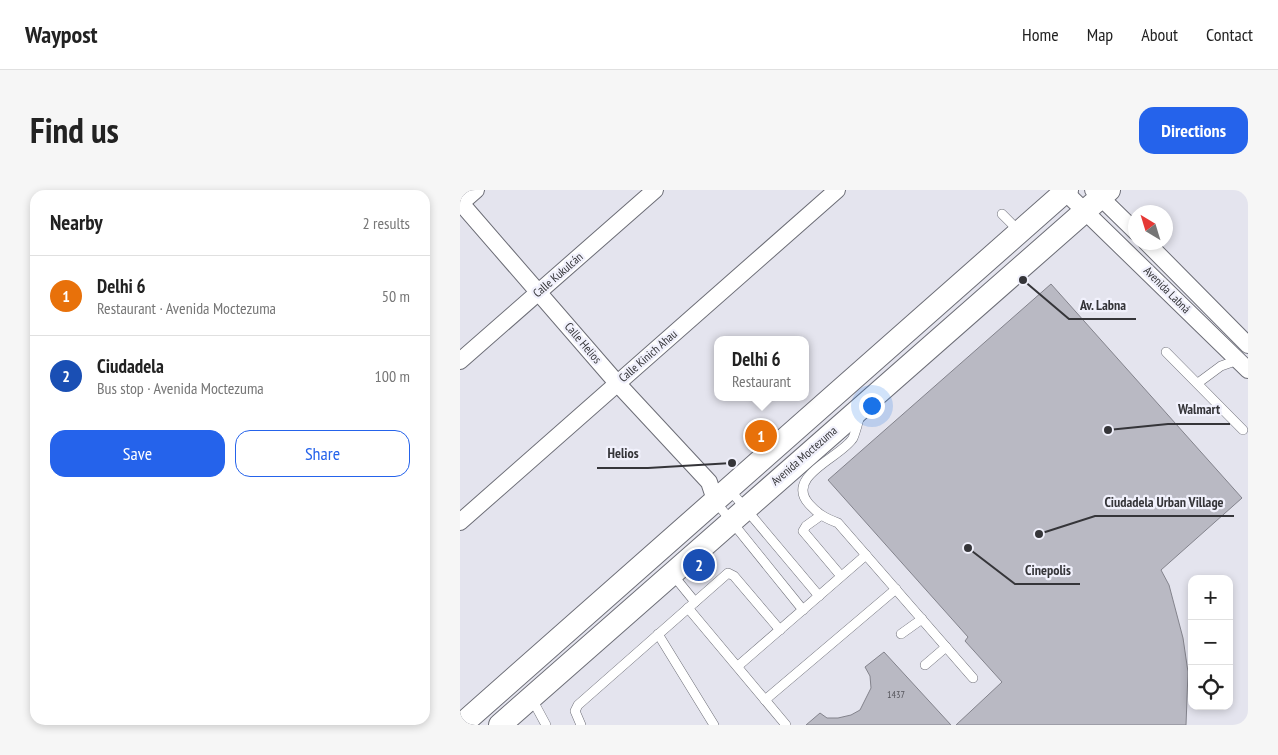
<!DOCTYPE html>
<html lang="en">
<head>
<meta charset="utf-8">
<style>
  :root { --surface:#fff; --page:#f6f6f6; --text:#222; --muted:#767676; --line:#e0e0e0; --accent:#2563eb }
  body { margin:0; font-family:"PT Sans Narrow",sans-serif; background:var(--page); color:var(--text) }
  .controls { position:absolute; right:15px; bottom:15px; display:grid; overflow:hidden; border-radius:10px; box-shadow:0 2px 8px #0003 }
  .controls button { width:45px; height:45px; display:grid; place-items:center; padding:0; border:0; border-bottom:1px solid var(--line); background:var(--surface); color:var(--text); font:25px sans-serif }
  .compass { position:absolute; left:668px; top:15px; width:45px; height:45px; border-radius:50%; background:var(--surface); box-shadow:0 2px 8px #0003; rotate:322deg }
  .you { position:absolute; left:411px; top:215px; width:18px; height:18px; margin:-12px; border:4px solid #fff; border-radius:50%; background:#1a73e8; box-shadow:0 0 0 8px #1a73e833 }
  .badge { display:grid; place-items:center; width:32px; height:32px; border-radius:50%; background:var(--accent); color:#fff; font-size:16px; font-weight:700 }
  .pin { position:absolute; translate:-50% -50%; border:2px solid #fff; box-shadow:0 1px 5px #0006 }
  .popup { position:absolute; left:254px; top:146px; width:95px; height:65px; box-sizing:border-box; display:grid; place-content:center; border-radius:10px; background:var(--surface); filter:drop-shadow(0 1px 4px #0005); font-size:16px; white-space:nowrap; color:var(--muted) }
  .popup b { font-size:19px; color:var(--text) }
  .popup::after { content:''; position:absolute; left:50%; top:100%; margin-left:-10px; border:10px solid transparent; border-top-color:var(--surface) }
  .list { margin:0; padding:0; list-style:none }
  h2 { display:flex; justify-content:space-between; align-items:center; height:65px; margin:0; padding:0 20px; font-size:21px }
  h2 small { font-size:16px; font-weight:400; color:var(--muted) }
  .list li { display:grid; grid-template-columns:32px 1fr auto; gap:15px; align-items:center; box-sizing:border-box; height:80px; padding:0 20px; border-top:1px solid var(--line) }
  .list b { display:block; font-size:19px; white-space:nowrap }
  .list p { margin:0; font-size:16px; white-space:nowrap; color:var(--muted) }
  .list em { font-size:16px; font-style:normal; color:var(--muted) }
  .actions { display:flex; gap:10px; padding:15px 20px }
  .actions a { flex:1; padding:11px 0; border:1px solid var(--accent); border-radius:15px; text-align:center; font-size:18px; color:var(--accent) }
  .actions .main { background:var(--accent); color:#fff }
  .icon { flex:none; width:28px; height:28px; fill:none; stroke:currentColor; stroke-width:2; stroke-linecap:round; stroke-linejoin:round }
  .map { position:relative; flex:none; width:788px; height:535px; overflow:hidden; border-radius:15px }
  header { display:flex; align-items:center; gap:30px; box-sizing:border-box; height:70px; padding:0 25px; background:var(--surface); border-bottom:1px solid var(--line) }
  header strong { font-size:24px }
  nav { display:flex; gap:28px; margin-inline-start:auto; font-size:18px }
  .intro { display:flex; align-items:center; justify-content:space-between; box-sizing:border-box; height:120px; padding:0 30px }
  h1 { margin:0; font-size:35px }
  .button { padding:12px 22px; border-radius:15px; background:var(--accent); color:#fff; font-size:18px; font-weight:700 }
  main { display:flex; gap:30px; padding:0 30px }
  aside { flex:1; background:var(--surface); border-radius:15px; box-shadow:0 2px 8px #0003 }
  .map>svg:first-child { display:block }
  .building { fill:#b9b9c3; stroke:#83838c }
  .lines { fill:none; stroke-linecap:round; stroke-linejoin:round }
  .lane-casing { stroke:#6c6d76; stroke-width:10 }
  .street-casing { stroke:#6c6d76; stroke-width:18 }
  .secondary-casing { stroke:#6c6d76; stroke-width:24 }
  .lane { stroke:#fff; stroke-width:9 }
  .street { stroke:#fff; stroke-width:16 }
  .secondary { stroke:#fff; stroke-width:22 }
  .labels { text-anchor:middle; stroke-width:4.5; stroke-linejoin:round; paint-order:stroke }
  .number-label { font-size:10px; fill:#56565c }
  .street-label { font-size:12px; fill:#353539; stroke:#f1f1fc }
  .leader { fill:none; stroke:#353539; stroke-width:2 }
  .callout-dot { fill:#353539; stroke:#f1f1fc; stroke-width:2 }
  .callout-label { font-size:14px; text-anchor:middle; font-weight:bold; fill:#353539; stroke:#f1f1fc; stroke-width:4.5; stroke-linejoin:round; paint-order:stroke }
</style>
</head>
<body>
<header>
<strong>Waypost</strong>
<nav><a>Home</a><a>Map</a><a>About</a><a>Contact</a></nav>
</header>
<div class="intro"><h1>Find us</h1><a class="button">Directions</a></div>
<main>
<aside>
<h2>Nearby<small>2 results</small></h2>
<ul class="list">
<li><span class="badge" style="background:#e8710a">1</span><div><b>Delhi 6</b><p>Restaurant · Avenida Moctezuma</p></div><em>50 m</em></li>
<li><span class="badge" style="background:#1a4fb4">2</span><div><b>Ciudadela</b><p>Bus stop · Avenida Moctezuma</p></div><em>100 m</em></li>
</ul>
<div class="actions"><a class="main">Save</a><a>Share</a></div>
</aside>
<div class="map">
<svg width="788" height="535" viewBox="0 0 788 535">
  <rect width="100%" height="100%" fill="#e4e4ee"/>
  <g class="building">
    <polygon points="591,94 782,308 701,380 709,395 723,448 728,482 726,535 496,535 542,492 505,451 508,447 368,290"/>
    <polygon points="424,462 491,535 346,535 360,523 367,528 378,528 391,525 400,520 411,498 410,486 405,477"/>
  </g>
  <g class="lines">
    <g class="lane-casing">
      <g id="lane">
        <polyline points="542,24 559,41"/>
        <polyline points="706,162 783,240"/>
        <polyline points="738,193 761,176 778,170"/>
        <path d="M400 225C398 232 396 241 393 248 382 267 324 286 349 314 358 324 365 328 378 333L513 488"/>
        <polyline points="269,299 359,406"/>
        <polyline points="255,311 343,420"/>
        <polyline points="360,326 346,336 343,341 381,386"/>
        <polyline points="213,385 235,412"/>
        <polyline points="228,418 326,535"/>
        <polyline points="198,444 254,535"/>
        <polyline points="441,444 462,429"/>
        <polyline points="465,475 486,457"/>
        <polyline points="278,476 406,365"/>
        <polyline points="72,509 86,535"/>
        <polyline points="305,510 436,399"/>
        <polyline points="121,535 115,521 118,515 268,383 274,386 320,440"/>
      </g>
    </g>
    <g class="street-casing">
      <g id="street">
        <polyline points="603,0 788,180"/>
        <polyline points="633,0 676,42"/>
        <polyline points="0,12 157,193 249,292 255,310"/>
        <polyline points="0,14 16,0"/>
        <polyline points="686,52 788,155"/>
        <polyline points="0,171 195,0"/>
        <polyline points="0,332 377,0"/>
      </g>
    </g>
    <g class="secondary-casing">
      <g id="secondary">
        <polyline points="1,535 607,0"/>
        <polyline points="40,535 649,0"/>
      </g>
    </g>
    <use href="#lane" class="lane"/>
    <use href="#street" class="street"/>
    <use href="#secondary" class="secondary"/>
  </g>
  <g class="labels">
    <g class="number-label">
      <text x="436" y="508">1437</text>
    </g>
    <g class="street-label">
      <text transform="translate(98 85) rotate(-41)" y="4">Calle Kukulcán</text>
      <text transform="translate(707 100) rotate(45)" y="4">Avenida Labná</text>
      <text transform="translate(123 153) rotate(50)" y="4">Calle Helios</text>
      <text transform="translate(188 166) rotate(-41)" y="4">Calle Kinich Ahau</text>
      <text transform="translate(344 266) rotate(-41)" y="4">Avenida Moctezuma</text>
    </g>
  </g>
  <path class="leader" d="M563 90L609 129H676M648 240L708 234H770M272 273L188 278H137M579 344L635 326H774M508 358L555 394H620"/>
  <g class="callout-dot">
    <circle cx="563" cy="90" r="5"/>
    <circle cx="648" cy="240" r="5"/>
    <circle cx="272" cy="273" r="5"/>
    <circle cx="579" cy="344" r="5"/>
    <circle cx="508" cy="358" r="5"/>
  </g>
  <g class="callout-label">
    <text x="643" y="120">Av. Labna</text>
    <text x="739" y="224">Walmart</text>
    <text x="163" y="268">Helios</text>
    <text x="704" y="317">Ciudadela Urban Village</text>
    <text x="588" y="385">Cinepolis</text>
  </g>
</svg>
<div class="controls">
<button>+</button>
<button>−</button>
<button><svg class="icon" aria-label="locate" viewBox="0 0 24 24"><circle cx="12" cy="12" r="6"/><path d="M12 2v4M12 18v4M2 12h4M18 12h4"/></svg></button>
</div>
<svg class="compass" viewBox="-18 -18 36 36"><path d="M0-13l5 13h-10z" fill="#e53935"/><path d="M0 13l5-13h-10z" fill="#767676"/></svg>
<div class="you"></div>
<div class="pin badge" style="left:301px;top:246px;background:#e8710a">1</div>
<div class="popup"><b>Delhi 6</b>Restaurant</div>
<div class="pin badge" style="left:239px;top:375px;background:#1a4fb4">2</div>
</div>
</main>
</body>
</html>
